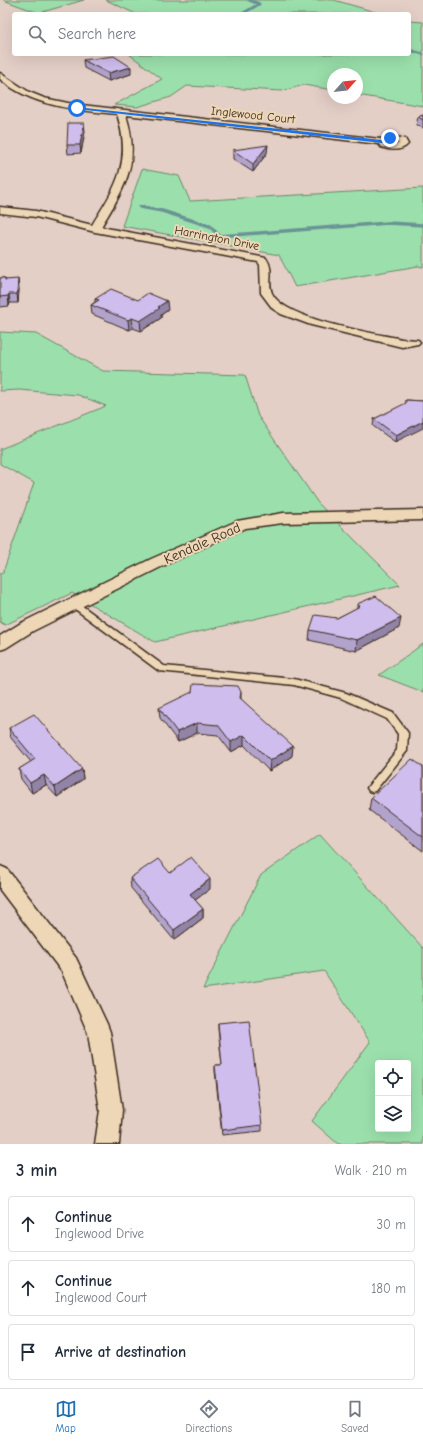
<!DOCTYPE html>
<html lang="en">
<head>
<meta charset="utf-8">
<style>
  :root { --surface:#fff; --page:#f2f2f3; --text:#1f2937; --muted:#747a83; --line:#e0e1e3; --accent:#1f6fb2 }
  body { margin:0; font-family:"Comic Neue",sans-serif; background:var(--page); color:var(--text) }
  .controls { position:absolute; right:12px; bottom:12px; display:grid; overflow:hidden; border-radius:4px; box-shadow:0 4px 16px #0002 }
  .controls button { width:36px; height:36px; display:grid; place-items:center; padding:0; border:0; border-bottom:1px solid var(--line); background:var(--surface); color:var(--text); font:20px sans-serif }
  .compass { position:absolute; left:327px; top:68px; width:36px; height:36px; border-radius:50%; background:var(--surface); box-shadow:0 4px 16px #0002; rotate:63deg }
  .stop { position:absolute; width:12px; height:12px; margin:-9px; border:3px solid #1a73e8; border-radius:50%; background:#fff }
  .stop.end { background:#1a73e8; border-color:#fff; box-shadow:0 1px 4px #0008 }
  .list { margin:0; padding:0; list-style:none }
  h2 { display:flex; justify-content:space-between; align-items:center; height:52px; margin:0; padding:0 16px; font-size:17px }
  h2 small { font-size:13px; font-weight:400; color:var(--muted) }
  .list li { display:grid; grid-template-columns:26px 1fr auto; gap:12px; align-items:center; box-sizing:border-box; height:56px; margin:0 8px 8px; padding:0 8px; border:1px solid var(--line); border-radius:4px }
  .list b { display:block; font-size:15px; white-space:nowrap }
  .list p { margin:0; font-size:13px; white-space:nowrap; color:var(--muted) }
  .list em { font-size:13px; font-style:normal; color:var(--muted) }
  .icon { flex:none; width:22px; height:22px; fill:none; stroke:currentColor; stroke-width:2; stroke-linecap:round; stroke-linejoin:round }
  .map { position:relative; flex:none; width:423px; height:1144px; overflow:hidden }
  .search { position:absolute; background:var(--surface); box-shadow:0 4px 16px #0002; left:12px; right:12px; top:12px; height:44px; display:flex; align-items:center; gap:10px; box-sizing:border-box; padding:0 14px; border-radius:4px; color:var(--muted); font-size:15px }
  .sheet { height:244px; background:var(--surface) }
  nav { display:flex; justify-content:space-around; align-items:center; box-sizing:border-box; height:56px; border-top:1px solid var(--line); background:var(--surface); font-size:11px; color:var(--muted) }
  nav a { display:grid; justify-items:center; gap:2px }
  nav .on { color:var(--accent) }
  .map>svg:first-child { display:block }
  .green { fill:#9be0ac; stroke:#6b8565; fill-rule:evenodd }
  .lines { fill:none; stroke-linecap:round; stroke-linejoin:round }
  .stream-far1 { stroke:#6a9395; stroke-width:3 }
  .stream { stroke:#6a9395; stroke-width:3.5 }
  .lane-casing { stroke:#3b2a1e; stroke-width:3 }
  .street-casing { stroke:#3b2a1e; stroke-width:3 }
  .lane { fill:#edd7b6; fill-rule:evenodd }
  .street { fill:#edd7b6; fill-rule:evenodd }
  .wall { fill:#b2a3cd; stroke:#3b2a1e }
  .shaded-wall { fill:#9184a7; stroke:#3b2a1e }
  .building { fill:#cfbdee; stroke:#3b2a1e }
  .route { fill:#1a73e8 }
  .labels { text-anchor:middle; stroke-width:4; stroke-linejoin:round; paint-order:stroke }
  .far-street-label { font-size:12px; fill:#3b2a1e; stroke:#edd7b6 }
  .street-label { font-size:14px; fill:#3b2a1e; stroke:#edd7b6 }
</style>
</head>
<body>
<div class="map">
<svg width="423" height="1144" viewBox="0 0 423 1144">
  <rect width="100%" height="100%" fill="#e4cfc7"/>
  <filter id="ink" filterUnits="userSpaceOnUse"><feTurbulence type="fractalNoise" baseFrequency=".025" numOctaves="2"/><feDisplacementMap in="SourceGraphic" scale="8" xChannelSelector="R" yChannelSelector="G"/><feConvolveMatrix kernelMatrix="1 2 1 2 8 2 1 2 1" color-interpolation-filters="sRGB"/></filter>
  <g filter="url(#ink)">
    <g class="green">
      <polygon points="3,0 84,0 39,13"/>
      <polygon points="106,0 334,0 382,14 136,14"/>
      <polygon points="409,21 423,22 423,106 357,95 357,74 333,74 333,90 304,85 282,91 187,86 171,97 137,107 114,105 162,79 129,54 409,54"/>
      <polygon points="142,169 179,176 190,201 423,188 423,267 418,266 295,287 279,255 122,226"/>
      <polygon points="0,332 36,334 103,371 245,375 258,416 318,503 400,585 155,642 72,593 5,625 0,622 0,574 3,572 34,483 0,464 0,449 106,406 78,395 19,390 0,391"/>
      <polygon points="423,644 423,692 379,675"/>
      <path d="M320 834 423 948V1144H338L312 1121 370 1042 324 971 203 989 261 875ZM378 1063H408V1129H378Z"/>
    </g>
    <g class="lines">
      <g class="stream-far1">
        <polyline points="242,14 259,4 249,0"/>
        <polyline points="409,50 423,54"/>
      </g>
      <polyline class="stream" points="140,207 162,211 210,226 219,236 388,223 423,225"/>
      <g class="lane-casing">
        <polygon id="lane" points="74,601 77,602 164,666 294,679 346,693 393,713 408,733 407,751 375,791 372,792 369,791 367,788 369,785 397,750 398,734 387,719 341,698 294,685 159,671 71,606 70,604"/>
      </g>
      <g class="street-casing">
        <g id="street">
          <path d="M0 73 29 92 44 98 73 104 380 139 392 136 405 139 408 144C401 152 390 150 381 147L379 144 126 115C141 163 125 187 101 227L266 258C275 271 267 282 272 293 284 320 374 333 402 339L418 340 420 342 418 344 402 347 311 325 281 314 273 309 261 293 260 265 258 262 95 232 36 217 0 213V207L36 211 92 225C117 185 132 162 117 114 76 110 33 107 0 79ZM390 141 399 143 395 145 387 143Z"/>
          <polygon points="423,510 423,520 283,523 245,528 161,567 33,631 6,648 0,650 0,636 21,623 151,559 237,521 283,513"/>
          <polygon points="0,866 7,869 76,958 107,1024 110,1032 122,1110 119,1144 95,1144 100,1110 88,1033 62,972 0,890"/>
        </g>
      </g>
      <use href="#lane" class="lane"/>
      <use href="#street" class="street"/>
    </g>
    <g class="wall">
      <polygon points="83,60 131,74 109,81 84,68"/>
      <polygon points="423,115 423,128 416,125 418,117"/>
      <polygon points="85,131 81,153 68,154 67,145"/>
      <polygon points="233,150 267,153 253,172 233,159"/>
      <polygon points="0,278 5,278 6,280 19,289 18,303 10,303 9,306 0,307"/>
      <polygon points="95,299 168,310 161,315 161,318 141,331 133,328 129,330 92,314 91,305 95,302"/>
      <polygon points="406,400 423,401 395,442 373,426 374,419 406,404"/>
      <polygon points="357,604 399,628 356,651 309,640 310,630 337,618 357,608"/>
      <polygon points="241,692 241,699 292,756 269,771 244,745 231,752 218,735 197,733 178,742 160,718 159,708"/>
      <polygon points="9,728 82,769 83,779 57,797 46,785 32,793 21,779 19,769 31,762 11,738"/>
      <polygon points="423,767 423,851 369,810 371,798"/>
      <polygon points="170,873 210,889 195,900 203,909 203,918 174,940 131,888 130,878"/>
      <polygon points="218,1023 262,1125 262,1131 222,1135 215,1071 215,1065 222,1065 218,1029"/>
    </g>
    <g class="shaded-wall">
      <polygon points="131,67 131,74 109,81 108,73"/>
      <polygon points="84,123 85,131 81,153 80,145"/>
      <polygon points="268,145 267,153 253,172 253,164"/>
      <polygon points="18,279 19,289 18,303 17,294"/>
      <polygon points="9,294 10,303 9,306 8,296"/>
      <polygon points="167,301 168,310 161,315 161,318 141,331 140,321 158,307"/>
      <polygon points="132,318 133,328 129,330 128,320"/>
      <polygon points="423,421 423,428 395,442 396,435"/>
      <polygon points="401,618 399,628 356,651 357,640"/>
      <polygon points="197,723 197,733 178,742 177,732"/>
      <polygon points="244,735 244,745 231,752 231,742"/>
      <polygon points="293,746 292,756 269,771 270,761"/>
      <polygon points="82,769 83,779 57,797 55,787"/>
      <polygon points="44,775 46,785 32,793 30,783"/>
      <polygon points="210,879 210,889 190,904 190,894"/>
      <polygon points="203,909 203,918 174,940 174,930"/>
    </g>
    <g class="building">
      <polygon points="114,56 131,67 108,73 83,60"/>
      <polygon points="423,115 423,120 418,117"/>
      <polygon points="68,123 84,123 80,145 67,145"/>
      <polygon points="268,145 253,164 233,150"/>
      <polygon points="0,278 5,278 5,280 18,279 17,294 9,294 8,296 0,297"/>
      <polygon points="111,289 138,300 148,293 167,301 158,307 160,308 140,321 132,318 128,320 91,305 99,300 95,299"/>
      <polygon points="406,400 423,401 423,421 396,435 374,419 406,403"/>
      <polygon points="376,596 401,618 357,640 310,630 315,615 337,618 360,606 357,604"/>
      <polygon points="193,684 238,686 241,692 240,698 293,746 270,761 244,735 231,742 218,725 197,723 177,732 159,708 192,692"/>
      <polygon points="34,714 82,769 55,787 44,775 30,783 19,769 35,759 9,728"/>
      <polygon points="412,759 423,767 423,837 371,798"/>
      <polygon points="191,857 210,879 190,894 203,909 174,930 130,878 158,859 170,873"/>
      <polygon points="249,1020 262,1125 222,1130 215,1065 222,1065 218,1023"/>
    </g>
  </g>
  <polygon class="route" points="76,107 382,140 390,137 392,138 382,143 77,109"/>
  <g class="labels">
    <g class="far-street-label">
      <text transform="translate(253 115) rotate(6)" y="4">Inglewood Court</text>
      <text transform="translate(217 238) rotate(11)" y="4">Harrington Drive</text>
    </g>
    <g class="street-label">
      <text transform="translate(202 543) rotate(-24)" y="5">Kendale Road</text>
    </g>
  </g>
</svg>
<div class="controls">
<button><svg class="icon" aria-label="locate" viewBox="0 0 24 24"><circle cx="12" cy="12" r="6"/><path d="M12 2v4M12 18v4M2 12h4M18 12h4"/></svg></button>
<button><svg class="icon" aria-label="layers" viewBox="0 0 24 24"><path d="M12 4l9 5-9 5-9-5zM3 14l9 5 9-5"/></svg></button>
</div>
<svg class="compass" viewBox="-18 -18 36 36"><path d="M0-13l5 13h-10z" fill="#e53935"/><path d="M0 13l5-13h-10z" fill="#747a83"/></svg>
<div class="stop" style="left:77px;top:108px"></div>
<div class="stop end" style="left:390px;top:138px"></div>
<div class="search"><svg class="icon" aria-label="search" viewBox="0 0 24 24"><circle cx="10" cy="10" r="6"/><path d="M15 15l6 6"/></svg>Search here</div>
</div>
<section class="sheet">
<h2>3 min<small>Walk · 210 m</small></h2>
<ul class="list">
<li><svg class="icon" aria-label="ahead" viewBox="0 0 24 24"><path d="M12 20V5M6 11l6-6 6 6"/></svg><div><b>Continue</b><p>Inglewood Drive</p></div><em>30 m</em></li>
<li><svg class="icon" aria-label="ahead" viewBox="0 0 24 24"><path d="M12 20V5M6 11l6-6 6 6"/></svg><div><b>Continue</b><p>Inglewood Court</p></div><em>180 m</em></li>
<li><svg class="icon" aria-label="arrive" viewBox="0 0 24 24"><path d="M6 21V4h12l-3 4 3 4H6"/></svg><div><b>Arrive at destination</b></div></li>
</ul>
</section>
<nav>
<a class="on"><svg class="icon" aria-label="map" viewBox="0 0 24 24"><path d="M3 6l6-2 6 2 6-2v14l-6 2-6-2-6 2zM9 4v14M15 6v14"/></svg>Map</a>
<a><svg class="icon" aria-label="directions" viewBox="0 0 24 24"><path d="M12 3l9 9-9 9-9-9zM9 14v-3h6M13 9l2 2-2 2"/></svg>Directions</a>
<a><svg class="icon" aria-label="saved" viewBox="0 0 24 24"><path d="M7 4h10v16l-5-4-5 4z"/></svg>Saved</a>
</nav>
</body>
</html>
